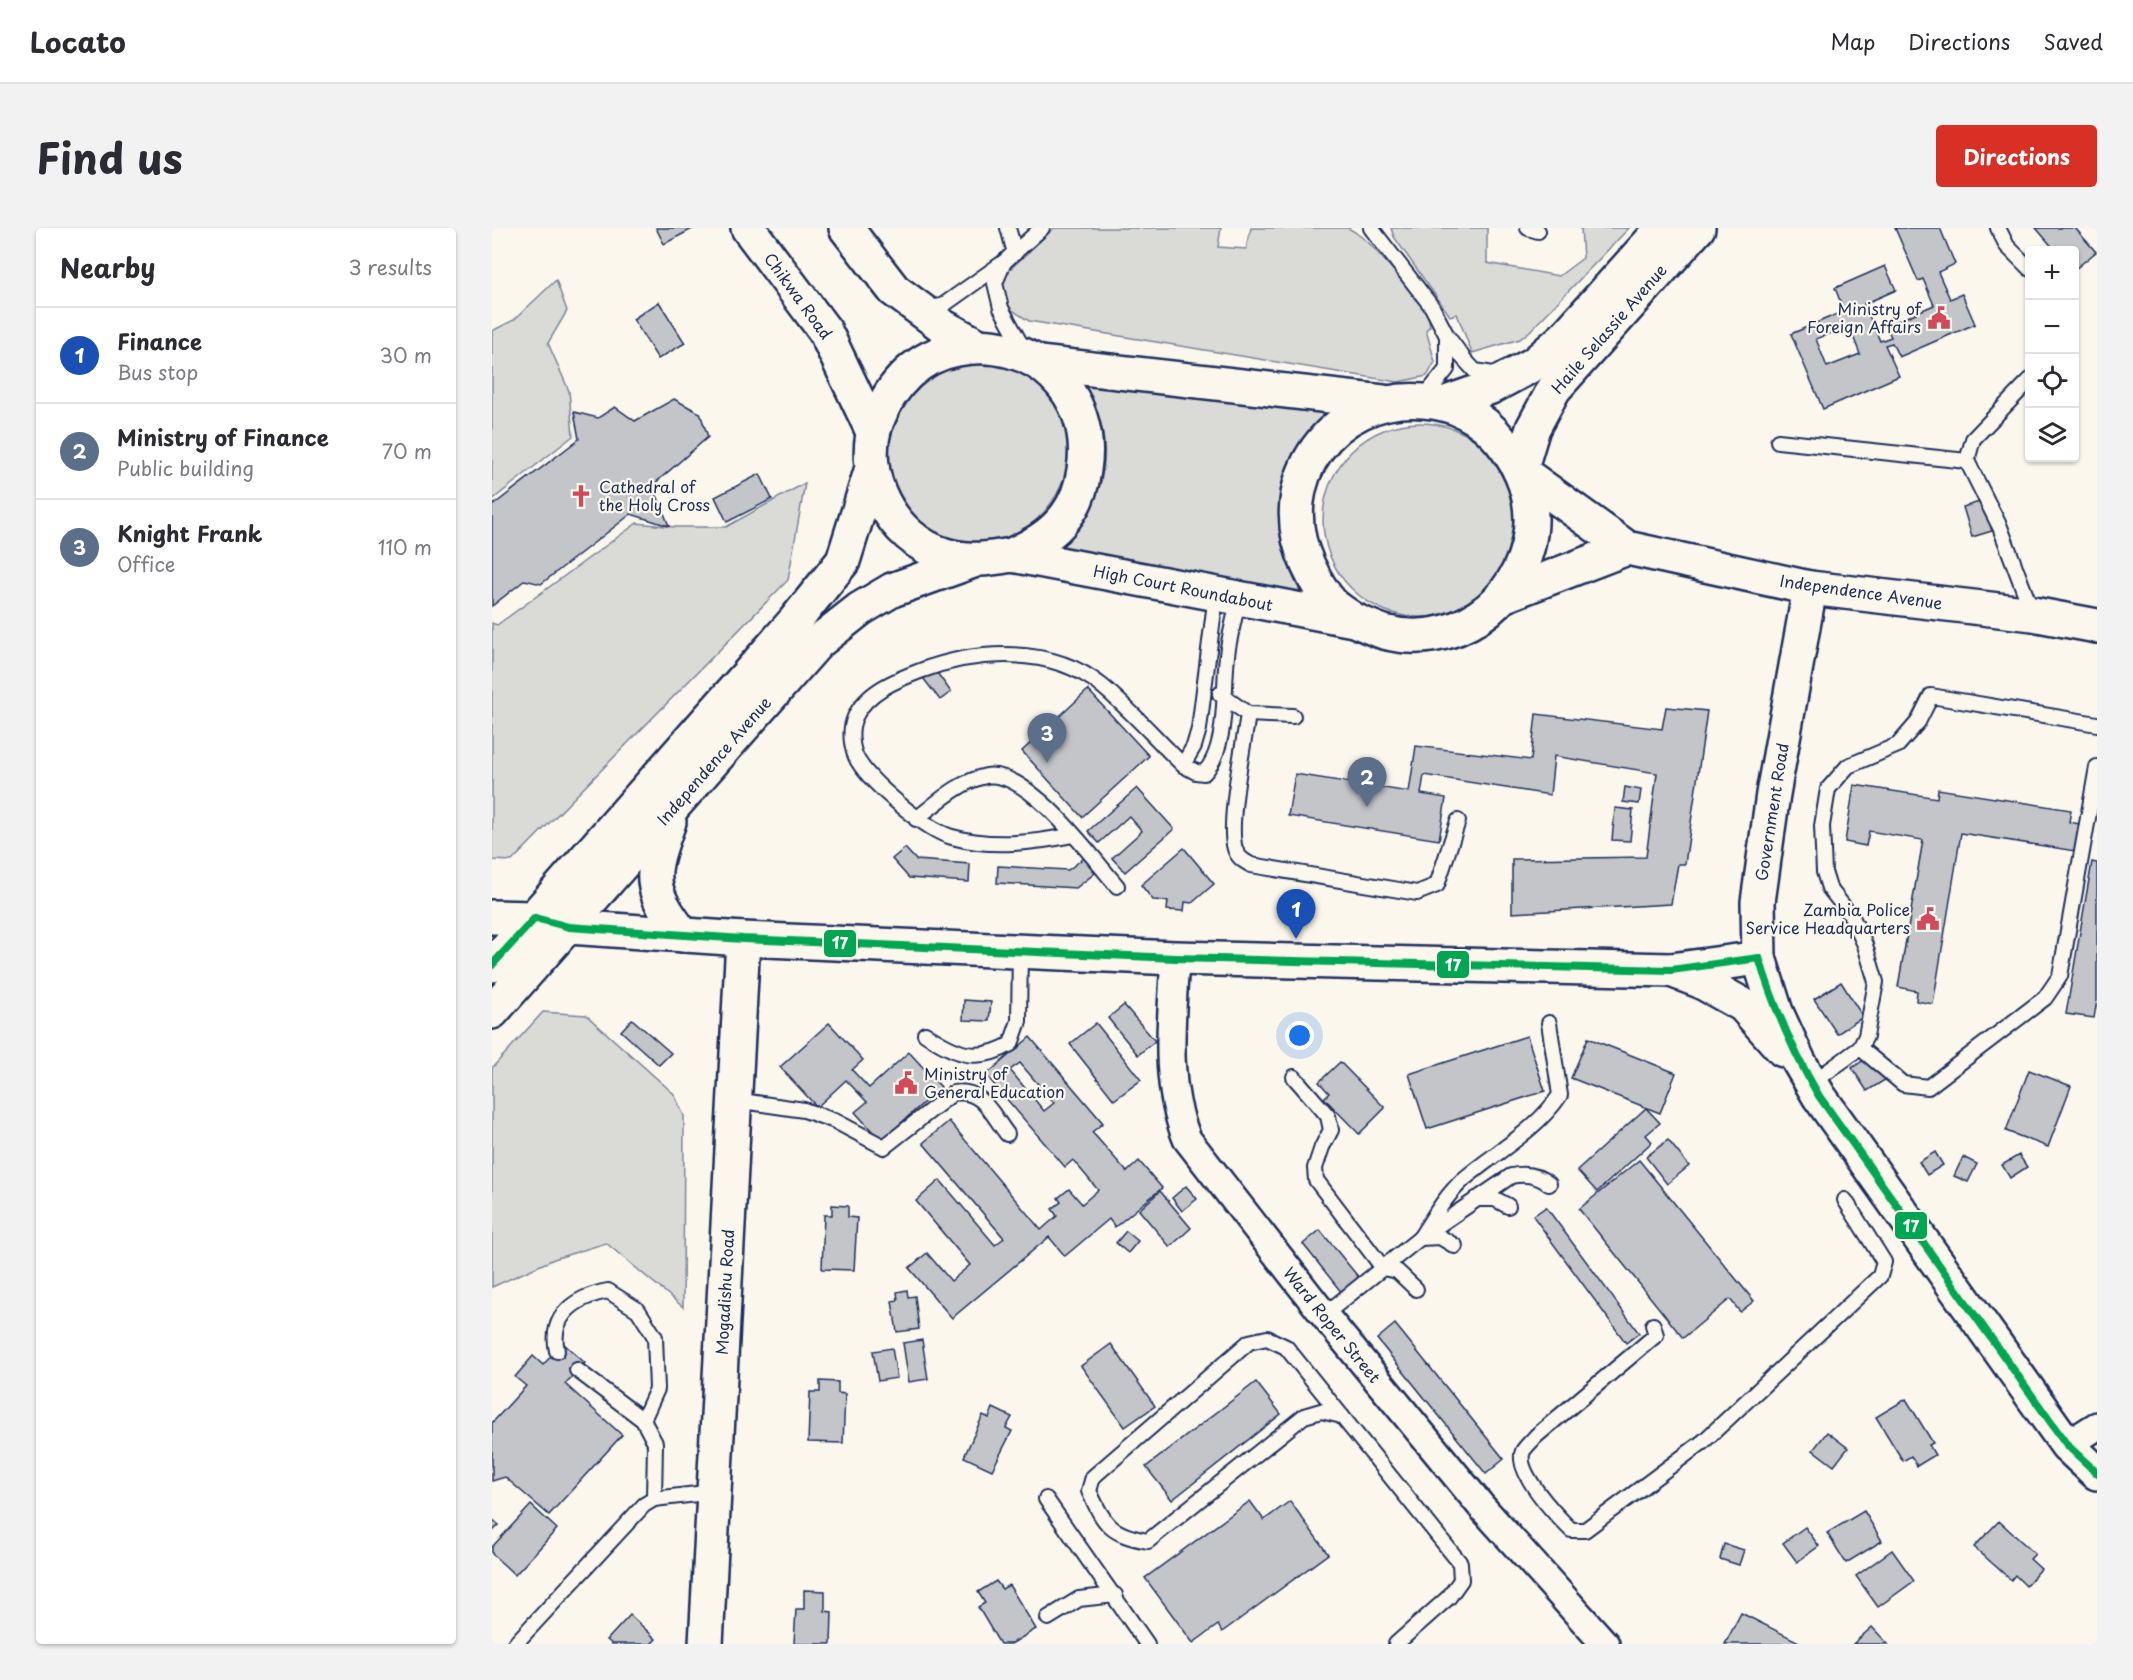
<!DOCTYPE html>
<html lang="en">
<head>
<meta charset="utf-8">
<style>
  :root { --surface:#fff; --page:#f2f2f3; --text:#2b2b33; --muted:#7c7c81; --line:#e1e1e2; --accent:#d93025 }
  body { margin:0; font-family:"Playpen Sans",sans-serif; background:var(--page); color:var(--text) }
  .controls { position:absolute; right:18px; top:18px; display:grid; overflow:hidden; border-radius:6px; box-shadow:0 2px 4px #0004 }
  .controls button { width:54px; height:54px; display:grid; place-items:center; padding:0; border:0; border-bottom:2px solid var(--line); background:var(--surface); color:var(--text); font:30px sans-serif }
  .you { position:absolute; left:808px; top:808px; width:21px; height:21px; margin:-15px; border:4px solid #fff; border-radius:50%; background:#1a73e8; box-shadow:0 0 0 9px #1a73e833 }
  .badge { display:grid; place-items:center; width:39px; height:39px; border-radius:50%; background:var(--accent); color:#fff; font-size:20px; font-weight:700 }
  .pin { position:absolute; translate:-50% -50px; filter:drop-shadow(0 2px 3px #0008) }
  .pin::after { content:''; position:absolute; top:32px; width:21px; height:18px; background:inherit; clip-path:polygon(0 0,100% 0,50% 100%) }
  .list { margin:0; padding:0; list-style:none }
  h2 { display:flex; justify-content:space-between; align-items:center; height:78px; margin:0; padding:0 24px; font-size:26px }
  h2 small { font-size:20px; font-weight:400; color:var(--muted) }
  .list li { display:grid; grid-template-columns:39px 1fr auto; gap:18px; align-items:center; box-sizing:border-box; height:96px; padding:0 24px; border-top:2px solid var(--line) }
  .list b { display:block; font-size:22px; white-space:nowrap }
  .list p { margin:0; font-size:20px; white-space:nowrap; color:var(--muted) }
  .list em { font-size:20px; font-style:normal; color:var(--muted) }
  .icon { flex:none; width:33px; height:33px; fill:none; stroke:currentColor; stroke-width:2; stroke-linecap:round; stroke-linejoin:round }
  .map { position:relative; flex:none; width:1605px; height:1416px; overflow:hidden; border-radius:6px }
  header { display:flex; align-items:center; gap:36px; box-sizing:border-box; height:84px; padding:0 30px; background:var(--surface); border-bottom:2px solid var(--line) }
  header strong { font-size:28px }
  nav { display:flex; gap:33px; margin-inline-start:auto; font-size:21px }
  .intro { display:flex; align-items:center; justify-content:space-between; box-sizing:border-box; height:144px; padding:0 36px }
  h1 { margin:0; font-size:42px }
  .button { padding:15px 27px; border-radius:6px; background:var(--accent); color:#fff; font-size:21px; font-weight:700 }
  main { display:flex; gap:36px; padding:0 36px }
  aside { flex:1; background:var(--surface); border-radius:6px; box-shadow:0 2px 4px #0004 }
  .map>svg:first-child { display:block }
  .green { fill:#dadad7; stroke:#7a849a; stroke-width:1.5 }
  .building { fill:#c3c5c9; stroke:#1b2f5e; stroke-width:1.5; fill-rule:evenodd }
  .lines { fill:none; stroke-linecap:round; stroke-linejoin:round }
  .lane-casing { stroke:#1b2f5e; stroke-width:18 }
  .street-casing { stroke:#1b2f5e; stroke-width:32 }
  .secondary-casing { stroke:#1b2f5e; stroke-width:38 }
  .lane { stroke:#fbf7ec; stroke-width:14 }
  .street { stroke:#fbf7ec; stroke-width:27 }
  .secondary { stroke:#fbf7ec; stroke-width:33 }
  .bus-1-casing { stroke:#fbf7ec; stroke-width:12 }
  .bus-1 { stroke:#00a651; stroke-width:8 }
  .labels { text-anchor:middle; stroke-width:4.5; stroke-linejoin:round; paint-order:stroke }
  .street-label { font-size:16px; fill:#1b2f5e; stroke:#fbf7ec }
  .poi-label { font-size:16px; fill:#1b2f5e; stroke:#fbf7ec; text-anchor:end }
  .line-badge { stroke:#fbf7ec; stroke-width:2 }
  .badge-label { font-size:16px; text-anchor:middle; font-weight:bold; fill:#fff }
</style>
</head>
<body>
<header>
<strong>Locato</strong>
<nav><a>Map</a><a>Directions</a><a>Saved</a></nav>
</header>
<div class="intro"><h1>Find us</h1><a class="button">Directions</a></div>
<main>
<aside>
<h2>Nearby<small>3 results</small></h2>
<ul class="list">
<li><span class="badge" style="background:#1a4fb4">1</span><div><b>Finance</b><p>Bus stop</p></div><em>30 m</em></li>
<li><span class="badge" style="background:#5c6f8a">2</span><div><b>Ministry of Finance</b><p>Public building</p></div><em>70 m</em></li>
<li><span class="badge" style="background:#5c6f8a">3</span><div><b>Knight Frank</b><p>Office</p></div><em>110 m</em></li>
</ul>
</aside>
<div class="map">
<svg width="1605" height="1416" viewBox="0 0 1605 1416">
  <rect width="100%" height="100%" fill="#fbf7ec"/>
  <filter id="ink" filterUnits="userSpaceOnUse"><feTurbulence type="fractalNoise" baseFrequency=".0167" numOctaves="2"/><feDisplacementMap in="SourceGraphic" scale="12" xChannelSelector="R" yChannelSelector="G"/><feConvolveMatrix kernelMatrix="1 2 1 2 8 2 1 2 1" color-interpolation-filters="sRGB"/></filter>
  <g filter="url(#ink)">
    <g class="green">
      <polygon points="562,0 729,0 726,19 754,21 759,0 856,0 863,4 877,15 927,71 936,87 938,98 934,102 943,134 935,148 906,154 537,93 514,78 507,62 515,44"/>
      <polygon points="899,0 995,0 995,35 1067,48 1091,30 1089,0 1137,0 1038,103 1028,111 980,125 965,86 958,88 902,9"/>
      <polygon points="64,52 75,83 56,115 77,163 81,208 0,272 0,103 22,92"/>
      <path d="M495 127C522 139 548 148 565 175 597 228 563 295 509 313 504 315 497 318 492 319 475 320 454 313 437 310L383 238 412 153Z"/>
      <path d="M583 144 847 182C831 208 802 246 791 273 779 300 797 343 810 367L559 325C620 277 630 207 583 144Z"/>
      <circle cx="928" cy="292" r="97"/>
      <polygon points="313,255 296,352 20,633 0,632 0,395 5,397 145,295 183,299 234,299"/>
      <polygon points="51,784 94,787 182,866 192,888 191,1079 114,1015 62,1031 0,1059 0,840"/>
    </g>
    <g class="building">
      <polygon points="164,0 202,0 172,16"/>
      <path d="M1403 0H1448L1463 36 1446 44 1458 71 1470 66 1483 96 1407 129 1400 115 1393 117 1407 148 1331 181 1299 106 1352 83 1343 60 1393 38 1404 62 1372 76 1388 113 1399 109 1394 98 1442 77 1431 51 1426 53ZM1357 98 1368 126 1335 139 1324 111Z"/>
      <polygon points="1544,0 1583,0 1604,24 1582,42 1582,22 1563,22"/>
      <polygon points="167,74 193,115 166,131 141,91"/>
      <polygon points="182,171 208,185 216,209 161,257 177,298 139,286 49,356 33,352 0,378 0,278 87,211 82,184 106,190 123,179 143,193"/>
      <polygon points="268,246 280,271 235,294 223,269"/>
      <polygon points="1491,273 1500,303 1480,309 1471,279"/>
      <polygon points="443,442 459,464 448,472 431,450"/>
      <polygon points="596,462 657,528 590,589 530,523"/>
      <polygon points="1174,479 1215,483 1193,636 1186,636 1179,676 1020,685 1020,631 1154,629 1165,545 1062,528 1058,567 932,547 929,566 954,570 947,612 796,588 803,546 917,564 924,518 1039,532 1044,486 1170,501"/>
      <polygon points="1362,557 1445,570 1446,561 1579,582 1577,594 1588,596 1583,623 1469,605 1441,776 1424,773 1425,763 1406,759 1431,612 1377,603 1374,618 1353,614"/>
      <polygon points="1133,559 1149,562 1147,576 1131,574"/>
      <polygon points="645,560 682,601 633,644 620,630 650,603 637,588 607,615 596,603"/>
      <polygon points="1123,580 1141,582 1138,613 1120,612"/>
      <polygon points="413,620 424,632 478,636 477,654 417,650 400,631"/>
      <polygon points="692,620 722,656 700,675 693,674 692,683 675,682 676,673 661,672 649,657"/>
      <polygon points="592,630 603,645 584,660 505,655 506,638 576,642"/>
      <polygon points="1600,634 1605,635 1605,772 1602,790 1574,786"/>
      <polygon points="1349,754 1371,789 1345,806 1322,771"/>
      <polygon points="472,772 499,774 497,793 471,792"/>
      <polygon points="632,777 663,813 646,827 616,790"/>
      <polygon points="140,791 179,825 167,837 129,803"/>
      <polygon points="337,795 371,832 360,842 377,860 417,824 449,859 389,913 363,884 375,874 354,852 325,879 288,839"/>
      <polygon points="604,795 649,852 622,872 578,816"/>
      <polygon points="1035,808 1053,863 935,901 917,846"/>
      <path d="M538 809 611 895 600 904 635 944 647 933 670 960 623 999 617 991 573 1028 557 1009 460 1090 417 1040 435 1025 459 1053 478 1037 424 973 448 952 503 1017 512 1010 431 915 457 893 549 1002 565 988 560 981 569 974 566 970 577 961 590 976 606 962 581 932 573 939 494 847ZM528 835 562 875 552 883 518 842Z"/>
      <polygon points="1096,810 1184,845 1168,885 1079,850"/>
      <polygon points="1375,830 1382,841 1388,837 1396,850 1375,863 1360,840"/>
      <polygon points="848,834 893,880 867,906 832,870 837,865 827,854"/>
      <polygon points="1537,842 1579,858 1556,919 1514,903"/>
      <polygon points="1154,880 1168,895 1154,907 1160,914 1105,964 1085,942"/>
      <polygon points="1176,912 1197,938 1175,956 1154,929"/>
      <polygon points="1443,924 1451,937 1435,947 1427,934"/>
      <polygon points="1527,927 1535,939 1518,950 1510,937"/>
      <polygon points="1471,929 1485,936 1476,954 1462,948"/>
      <polygon points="1147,932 1262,1073 1248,1084 1238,1071 1191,1110 1087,981"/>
      <polygon points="694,958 705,971 690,983 680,970"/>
      <polygon points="668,963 699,1000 678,1019 647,982"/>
      <polygon points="340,977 356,978 356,989 365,990 362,1042 330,1041 332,987 340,987"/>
      <polygon points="1054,979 1147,1105 1134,1115 1041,988"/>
      <polygon points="828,1002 868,1051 850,1065 811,1016"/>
      <polygon points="634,1003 646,1013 636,1025 624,1015"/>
      <polygon points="415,1062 416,1069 423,1068 427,1101 405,1104 400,1073 406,1072 405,1064"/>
      <polygon points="903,1096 1012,1231 994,1246 885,1111"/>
      <polygon points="430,1112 436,1151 417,1154 411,1115"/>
      <polygon points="71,1115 93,1135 73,1156 130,1207 57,1287 13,1249 0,1253 0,1195 34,1158 23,1149 41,1128 51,1137"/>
      <polygon points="619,1116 663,1178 633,1199 589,1138"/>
      <polygon points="400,1120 405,1150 386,1153 381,1123"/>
      <polygon points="328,1153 346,1154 346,1165 353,1166 351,1215 316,1214 318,1164 328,1164"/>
      <polygon points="764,1154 789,1186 680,1272 654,1239"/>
      <polygon points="1414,1171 1441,1215 1437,1217 1443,1227 1425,1238 1419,1228 1411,1233 1384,1189"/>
      <polygon points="501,1180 520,1189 514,1200 520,1203 500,1242 472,1229 491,1187 497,1190"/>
      <polygon points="1335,1204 1356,1220 1342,1238 1321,1222"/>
      <polygon points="758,1273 772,1292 798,1273 836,1326 730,1404 726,1397 701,1415 653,1350"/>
      <polygon points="39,1277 65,1301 23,1347 0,1326 0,1319"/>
      <polygon points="1372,1283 1390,1313 1354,1335 1335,1305"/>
      <polygon points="0,1291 7,1297 0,1304"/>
      <polygon points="1507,1293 1543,1326 1538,1331 1549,1341 1534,1358 1523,1347 1519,1352 1482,1319"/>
      <polygon points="1313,1299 1327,1318 1305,1334 1291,1315"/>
      <polygon points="1232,1316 1252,1322 1247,1337 1228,1331"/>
      <polygon points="1400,1322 1422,1353 1386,1379 1364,1348"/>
      <polygon points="504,1353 510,1361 517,1357 544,1401 519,1416 508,1416 486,1379 493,1375 486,1364"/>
      <polygon points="312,1362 333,1363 333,1383 340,1384 339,1416 302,1416 304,1381 312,1381"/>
      <polygon points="1249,1385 1307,1414 1306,1416 1233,1416"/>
      <polygon points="138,1387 164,1411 159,1416 120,1416 115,1412"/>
      <polygon points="1380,1399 1396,1416 1361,1416"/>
    </g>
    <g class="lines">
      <g class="lane-casing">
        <g id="lane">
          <polyline points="516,0 523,25"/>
          <polyline points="879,0 940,79 955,108 972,131 983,143 1007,147"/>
          <polyline points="1036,0 1046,3"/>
          <polyline points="1506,0 1515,18 1538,41"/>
          <polyline points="512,34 503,55 509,80 532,122"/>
          <polyline points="435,80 450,78 512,34 550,0"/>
          <polyline points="1538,152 1481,211 1475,233 1508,299 1540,384"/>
          <polyline points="930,172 955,141 955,108"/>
          <polyline points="1286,213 1475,233"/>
          <polyline points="728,466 756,486 801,488"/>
          <path d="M756 486C752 516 735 595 743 621 746 630 752 633 759 637L925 665 945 657 966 593"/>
          <polyline points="691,537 702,518 707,501 724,366"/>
          <path d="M424 591C445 575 468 553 494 548 535 540 600 629 625 658"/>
          <path d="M581 607C542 615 500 620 460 609 434 602 380 556 366 533 359 521 357 502 363 489 374 464 404 452 428 443 484 422 560 417 610 458 639 482 664 511 691 537L704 544 712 545C738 518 730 456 736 420 739 403 743 387 747 370"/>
          <path d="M433 806C464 826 484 836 519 816L527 793 528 722"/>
          <polyline points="1368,820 1411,856 1436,859 1553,770 1568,748 1605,539"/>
          <polyline points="802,849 836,888 839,902 830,919 823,940 824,952 891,1040 905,1043 924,1061"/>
          <polyline points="1320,855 1368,820 1374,808 1384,754 1373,717 1360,689 1337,660 1332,644 1330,598 1336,561 1356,538 1406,517 1426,494 1439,468 1605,496"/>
          <path d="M243 872 312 882 343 893 392 919 461 865C490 860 499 885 515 906"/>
          <polyline points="984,971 1003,971 1016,978"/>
          <path d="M928 1010C941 990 954 967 972 951 1005 923 1044 903 1068 867L1057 795"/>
          <polyline points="928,1010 948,1009 963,1018"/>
          <path d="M832 1087 928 1010 1019 948C1033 945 1046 947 1057 956"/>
          <path d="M1161 1097 1164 1107 1044 1208C1040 1213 1034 1218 1031 1223 1022 1244 1065 1288 1079 1302H1093L1212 1213 1388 1048 1392 1034 1353 972"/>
          <path d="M65 1123C57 1087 84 1069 116 1063L146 1082 163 1109 165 1161 151 1192"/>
          <polyline points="85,1142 151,1192 163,1215 162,1271"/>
          <path d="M850 1188 829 1183 812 1188 656 1313C617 1306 613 1297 597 1263L601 1249 757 1114 775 1110 794 1119 968 1335 969 1352 957 1369 904 1416"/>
          <polyline points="554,1271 655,1416"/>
          <polyline points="556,1390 587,1371 623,1367"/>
          <polyline points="23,1416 152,1277 162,1271 222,1264"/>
        </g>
      </g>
      <g class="street-casing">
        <g id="street">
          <path d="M683 730C680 791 671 852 695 911L832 1087 989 1278 1113 1416"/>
          <polyline points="1575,1217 1605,1198"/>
        </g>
      </g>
      <g class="secondary-casing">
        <g id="secondary">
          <polyline points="256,0 333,103 381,204"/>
          <polyline points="354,0 402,62 452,99 485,117"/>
          <polyline points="547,135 891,174"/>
          <polyline points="954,175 999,159 1042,136 1072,110 1171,0"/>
          <polyline points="1028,243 1135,320 1318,360 1541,386 1605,398"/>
          <polyline points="1028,243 1041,200 1062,161 1206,0"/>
          <path d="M520 327C541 317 560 307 574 288 584 275 590 257 592 242 604 165 541 106 465 121 426 128 399 156 385 193 365 245 399 311 453 327 476 334 497 331 520 327L862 392C872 396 882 401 892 404 960 423 1029 376 1038 306 1043 272 1030 239 1009 213 989 188 963 175 931 173 841 166 777 253 816 337 822 350 830 365 840 376 846 382 855 387 862 392"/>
          <polyline points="1318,360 1281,566 1266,674 1267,730 1284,784 1307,834 1327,868 1575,1217 1605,1245"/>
          <polyline points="1013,367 1135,320"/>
          <path d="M177 594C157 648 155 660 191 707"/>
          <polyline points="0,689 43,690 77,699 251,711 683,730 1179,742 1267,730"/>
          <polyline points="0,737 302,394 351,333 380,240"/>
          <polyline points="1179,742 1208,753 1251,777 1291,822"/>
          <polyline points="0,784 326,414 368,381 400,362 481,333"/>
          <polyline points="214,1416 251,711"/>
        </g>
      </g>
      <use href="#lane" class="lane"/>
      <use href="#street" class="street"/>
      <use href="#secondary" class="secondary"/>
      <g class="bus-1-casing">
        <g id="bus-1">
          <polyline points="43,690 77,699 251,711 683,730 1179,742 1267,730"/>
          <path d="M1267 730C1282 779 1301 824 1327 868L1575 1217 1605 1245"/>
          <polyline points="0,737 43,690"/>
        </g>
      </g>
      <use href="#bus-1" class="bus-1"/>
    </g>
  </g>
  <defs>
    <g id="civic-bare" transform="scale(1.8)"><path d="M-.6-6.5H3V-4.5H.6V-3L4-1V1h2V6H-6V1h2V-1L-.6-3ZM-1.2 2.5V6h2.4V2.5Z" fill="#d1495b" stroke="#fbf7ec" stroke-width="2.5" paint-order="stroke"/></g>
    <g id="church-bare" transform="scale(1.8)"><path d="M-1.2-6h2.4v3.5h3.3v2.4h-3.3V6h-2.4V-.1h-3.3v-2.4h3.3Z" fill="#d1495b" stroke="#fbf7ec" stroke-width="2.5" paint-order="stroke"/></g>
  </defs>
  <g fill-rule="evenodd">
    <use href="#civic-bare" x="1447" y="90"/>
    <use href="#church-bare" x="89" y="268"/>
    <use href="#civic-bare" x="1436" y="691"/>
    <use href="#civic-bare" x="414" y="855"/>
  </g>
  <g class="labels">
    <g class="street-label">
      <text transform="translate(306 68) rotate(54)" y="6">Chikwa Road</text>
      <text transform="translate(1117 101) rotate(-49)" y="6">Haile Selassie Avenue</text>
      <text transform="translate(691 360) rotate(11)" y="6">High Court Roundabout</text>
      <text transform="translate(1369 364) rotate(8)" y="6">Independence Avenue</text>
      <text transform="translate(222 533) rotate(-49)" y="6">Independence Avenue</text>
      <text transform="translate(1280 584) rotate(-81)" y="6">Government Road</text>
      <text transform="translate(233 1064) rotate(-87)" y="6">Mogadishu Road</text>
      <text transform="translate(840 1097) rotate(51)" y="6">Ward Roper Street</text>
    </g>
    <g class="poi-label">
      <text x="1429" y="87">Ministry of<tspan x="1429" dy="18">Foreign Affairs</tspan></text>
      <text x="107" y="265" text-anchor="start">Cathedral of<tspan x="107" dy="18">the Holy Cross</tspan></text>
      <text x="1418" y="688">Zambia Police<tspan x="1418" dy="18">Service Headquarters</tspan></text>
      <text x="432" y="852" text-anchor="start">Ministry of<tspan x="432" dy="18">General Education</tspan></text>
    </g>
  </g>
  <g class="line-badge">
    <rect x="331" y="701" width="34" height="29" rx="6" fill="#00a651"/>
    <rect x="944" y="722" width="34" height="29" rx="6" fill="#00a651"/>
    <rect x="1402" y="983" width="34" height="29" rx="6" fill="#00a651"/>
  </g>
  <g class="badge-label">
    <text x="348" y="721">17</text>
    <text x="961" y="743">17</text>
    <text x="1419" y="1004">17</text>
  </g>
</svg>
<div class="controls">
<button>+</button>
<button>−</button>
<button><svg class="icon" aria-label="locate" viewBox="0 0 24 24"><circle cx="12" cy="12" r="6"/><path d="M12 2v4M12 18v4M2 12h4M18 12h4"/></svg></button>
<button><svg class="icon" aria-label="layers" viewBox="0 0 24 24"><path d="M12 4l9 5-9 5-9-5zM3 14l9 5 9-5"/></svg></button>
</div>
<div class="you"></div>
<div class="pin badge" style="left:804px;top:711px;background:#1a4fb4">1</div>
<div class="pin badge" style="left:875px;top:579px;background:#5c6f8a">2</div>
<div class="pin badge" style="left:555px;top:535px;background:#5c6f8a">3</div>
</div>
</main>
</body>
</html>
